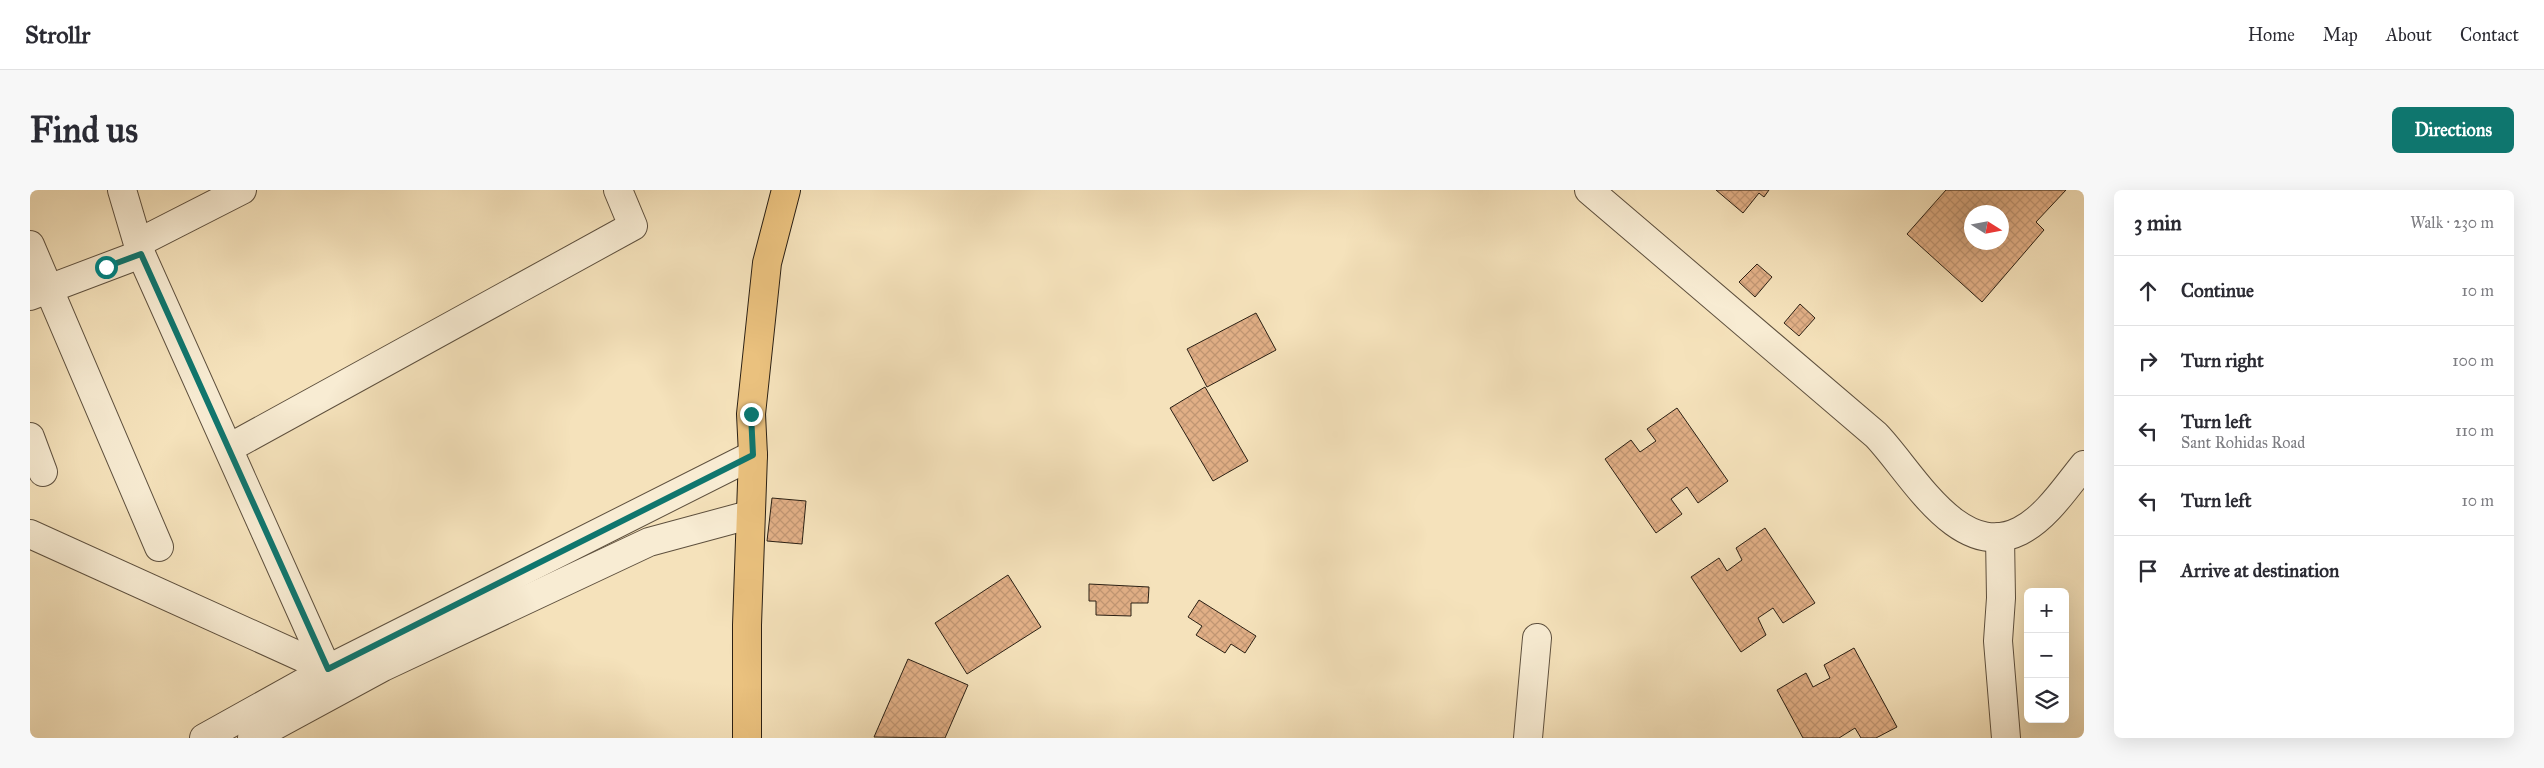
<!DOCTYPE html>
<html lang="en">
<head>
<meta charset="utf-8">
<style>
  :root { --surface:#fff; --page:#f7f7f7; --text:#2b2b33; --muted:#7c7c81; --line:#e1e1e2; --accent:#0f766e }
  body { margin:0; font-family:"IM FELL Great Primer",serif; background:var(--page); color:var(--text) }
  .controls { position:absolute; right:15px; bottom:15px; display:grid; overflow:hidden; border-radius:8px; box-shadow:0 5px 20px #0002 }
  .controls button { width:45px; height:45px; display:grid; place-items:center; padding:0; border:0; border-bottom:1px solid var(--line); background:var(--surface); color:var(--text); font:25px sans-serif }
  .compass { position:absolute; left:1934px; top:15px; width:45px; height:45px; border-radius:50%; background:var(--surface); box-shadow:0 5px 20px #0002; rotate:101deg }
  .stop { position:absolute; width:15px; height:15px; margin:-11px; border:4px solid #0f766e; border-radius:50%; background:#fff }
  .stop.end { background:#0f766e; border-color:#fff; box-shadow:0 1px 5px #0008 }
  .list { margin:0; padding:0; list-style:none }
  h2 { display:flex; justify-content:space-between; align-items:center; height:65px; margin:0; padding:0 20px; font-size:21px }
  h2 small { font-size:16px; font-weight:400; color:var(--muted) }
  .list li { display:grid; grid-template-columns:32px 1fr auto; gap:15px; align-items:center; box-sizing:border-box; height:70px; padding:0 20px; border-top:1px solid var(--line) }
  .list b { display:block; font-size:19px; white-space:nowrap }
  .list p { margin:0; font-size:16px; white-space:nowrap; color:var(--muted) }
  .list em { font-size:16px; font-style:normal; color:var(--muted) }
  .icon { flex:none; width:28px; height:28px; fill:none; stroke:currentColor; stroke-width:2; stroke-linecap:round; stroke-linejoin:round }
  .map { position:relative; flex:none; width:2054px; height:548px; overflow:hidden; border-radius:8px }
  header { display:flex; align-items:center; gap:30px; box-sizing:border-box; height:70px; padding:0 25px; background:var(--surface); border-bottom:1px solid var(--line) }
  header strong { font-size:24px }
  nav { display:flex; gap:28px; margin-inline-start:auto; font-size:18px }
  .intro { display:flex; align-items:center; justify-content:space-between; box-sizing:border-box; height:120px; padding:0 30px }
  h1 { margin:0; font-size:35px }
  .button { padding:12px 22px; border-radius:8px; background:var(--accent); color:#fff; font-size:18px; font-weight:700 }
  main { display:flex; gap:30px; padding:0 30px }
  aside { flex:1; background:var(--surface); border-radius:8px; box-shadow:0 5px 20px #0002 }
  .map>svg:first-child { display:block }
  .building { fill:url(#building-cross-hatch); stroke:#2b2014; fill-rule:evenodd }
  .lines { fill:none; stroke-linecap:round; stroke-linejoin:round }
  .minor-casing { stroke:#5e503e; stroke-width:30 }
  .major-casing { stroke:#2b2014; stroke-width:30 }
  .minor { stroke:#f8ecd3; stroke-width:28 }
  .major { stroke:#eac17e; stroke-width:28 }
  .route { stroke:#0f766e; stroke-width:6 }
</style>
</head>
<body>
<header>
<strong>Strollr</strong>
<nav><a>Home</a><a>Map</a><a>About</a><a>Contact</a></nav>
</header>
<div class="intro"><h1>Find us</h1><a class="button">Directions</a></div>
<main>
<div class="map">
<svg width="2054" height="548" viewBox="0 0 2054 548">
  <defs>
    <pattern id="building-cross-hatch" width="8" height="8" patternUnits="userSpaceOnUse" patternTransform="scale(1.25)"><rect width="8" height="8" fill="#e1af86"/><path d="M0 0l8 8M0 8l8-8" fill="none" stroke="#c19673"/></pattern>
  </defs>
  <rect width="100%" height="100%" fill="#f5e2bb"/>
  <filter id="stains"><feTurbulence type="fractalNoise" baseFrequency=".004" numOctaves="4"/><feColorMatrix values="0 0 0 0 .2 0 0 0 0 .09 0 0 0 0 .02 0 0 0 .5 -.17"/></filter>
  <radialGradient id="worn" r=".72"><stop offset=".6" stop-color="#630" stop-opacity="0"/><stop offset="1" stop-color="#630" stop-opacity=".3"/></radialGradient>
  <g class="building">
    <polygon points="1686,0 1739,0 1734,7 1729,3 1713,23"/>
    <path d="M1916 0H2036L2006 32 2014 40 1952 112 1877 44ZM1942 22H1972V52H1942Z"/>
    <polygon points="1727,74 1742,87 1725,107 1709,92"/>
    <polygon points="1770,114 1785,128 1769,146 1754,133"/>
    <polygon points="1226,123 1246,160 1177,197 1157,159"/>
    <polygon points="1175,197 1218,271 1183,291 1140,218"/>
    <polygon points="1647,218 1698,291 1668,313 1657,297 1641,309 1652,324 1626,343 1575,269 1601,250 1610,262 1626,251 1617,239"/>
    <polygon points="742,308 776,311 772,354 737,351"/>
    <polygon points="1735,338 1785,413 1753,433 1743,418 1728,428 1736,445 1711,462 1661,387 1689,368 1697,381 1712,370 1706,358"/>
    <polygon points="978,385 1011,437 937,484 905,433"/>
    <polygon points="1059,394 1119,397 1118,413 1101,413 1101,426 1066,425 1066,411 1059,411"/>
    <polygon points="1169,410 1226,446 1215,463 1201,454 1195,463 1166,445 1172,436 1158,427"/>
    <polygon points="1824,458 1867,537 1846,548 1831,548 1825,538 1809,548 1773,548 1747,500 1776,483 1783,497 1800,488 1794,475"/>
    <polygon points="878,469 938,495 915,548 844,547"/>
  </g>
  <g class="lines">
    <g class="minor-casing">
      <g id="minor">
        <polyline points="92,0 111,64 304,495"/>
        <path d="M1559 0 1846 245C1881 281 1928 372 1990 341 2016 328 2036 297 2054 275"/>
        <polyline points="108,53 212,0"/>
        <polyline points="0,55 129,357"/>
        <polyline points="0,106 111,64"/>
        <polyline points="0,247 13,282"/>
        <polyline points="199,258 603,36 588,0"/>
        <polyline points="0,344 298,479"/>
        <polyline points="1970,347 1971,408 1968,451 1976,548"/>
        <polyline points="174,548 298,479 723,265"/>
        <polyline points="222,548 353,477 619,352 719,325"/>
        <polyline points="1498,548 1507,448"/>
      </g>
    </g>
    <g class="major-casing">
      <polyline id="major" points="717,548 717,435 723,265 721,224 737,73 756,0"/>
    </g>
    <use href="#minor" class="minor"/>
    <use href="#major" class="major"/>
  </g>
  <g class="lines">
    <polyline class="route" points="76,77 111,64 298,479 723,265 721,224"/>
  </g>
  <rect width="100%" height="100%" filter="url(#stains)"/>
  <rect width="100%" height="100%" fill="url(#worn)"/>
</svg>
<div class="controls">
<button>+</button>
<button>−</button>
<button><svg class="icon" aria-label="layers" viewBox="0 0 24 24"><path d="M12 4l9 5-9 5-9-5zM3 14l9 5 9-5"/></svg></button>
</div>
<svg class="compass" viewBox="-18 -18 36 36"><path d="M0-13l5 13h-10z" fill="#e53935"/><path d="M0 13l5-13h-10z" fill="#7c7c81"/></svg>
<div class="stop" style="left:76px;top:77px"></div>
<div class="stop end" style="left:721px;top:224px"></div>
</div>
<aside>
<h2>3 min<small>Walk · 230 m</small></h2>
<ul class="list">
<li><svg class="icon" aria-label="ahead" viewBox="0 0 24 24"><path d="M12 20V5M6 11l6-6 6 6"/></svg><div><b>Continue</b></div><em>10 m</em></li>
<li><svg class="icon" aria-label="right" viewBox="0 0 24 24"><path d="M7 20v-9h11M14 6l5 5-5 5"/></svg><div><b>Turn right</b></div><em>100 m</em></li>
<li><svg class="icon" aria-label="left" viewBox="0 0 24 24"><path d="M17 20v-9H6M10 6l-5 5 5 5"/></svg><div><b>Turn left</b><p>Sant Rohidas Road</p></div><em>110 m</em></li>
<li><svg class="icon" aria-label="left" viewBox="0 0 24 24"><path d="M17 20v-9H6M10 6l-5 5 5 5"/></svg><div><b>Turn left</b></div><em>10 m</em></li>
<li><svg class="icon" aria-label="arrive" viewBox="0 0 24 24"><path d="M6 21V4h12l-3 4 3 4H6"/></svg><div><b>Arrive at destination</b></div></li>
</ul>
</aside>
</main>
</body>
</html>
